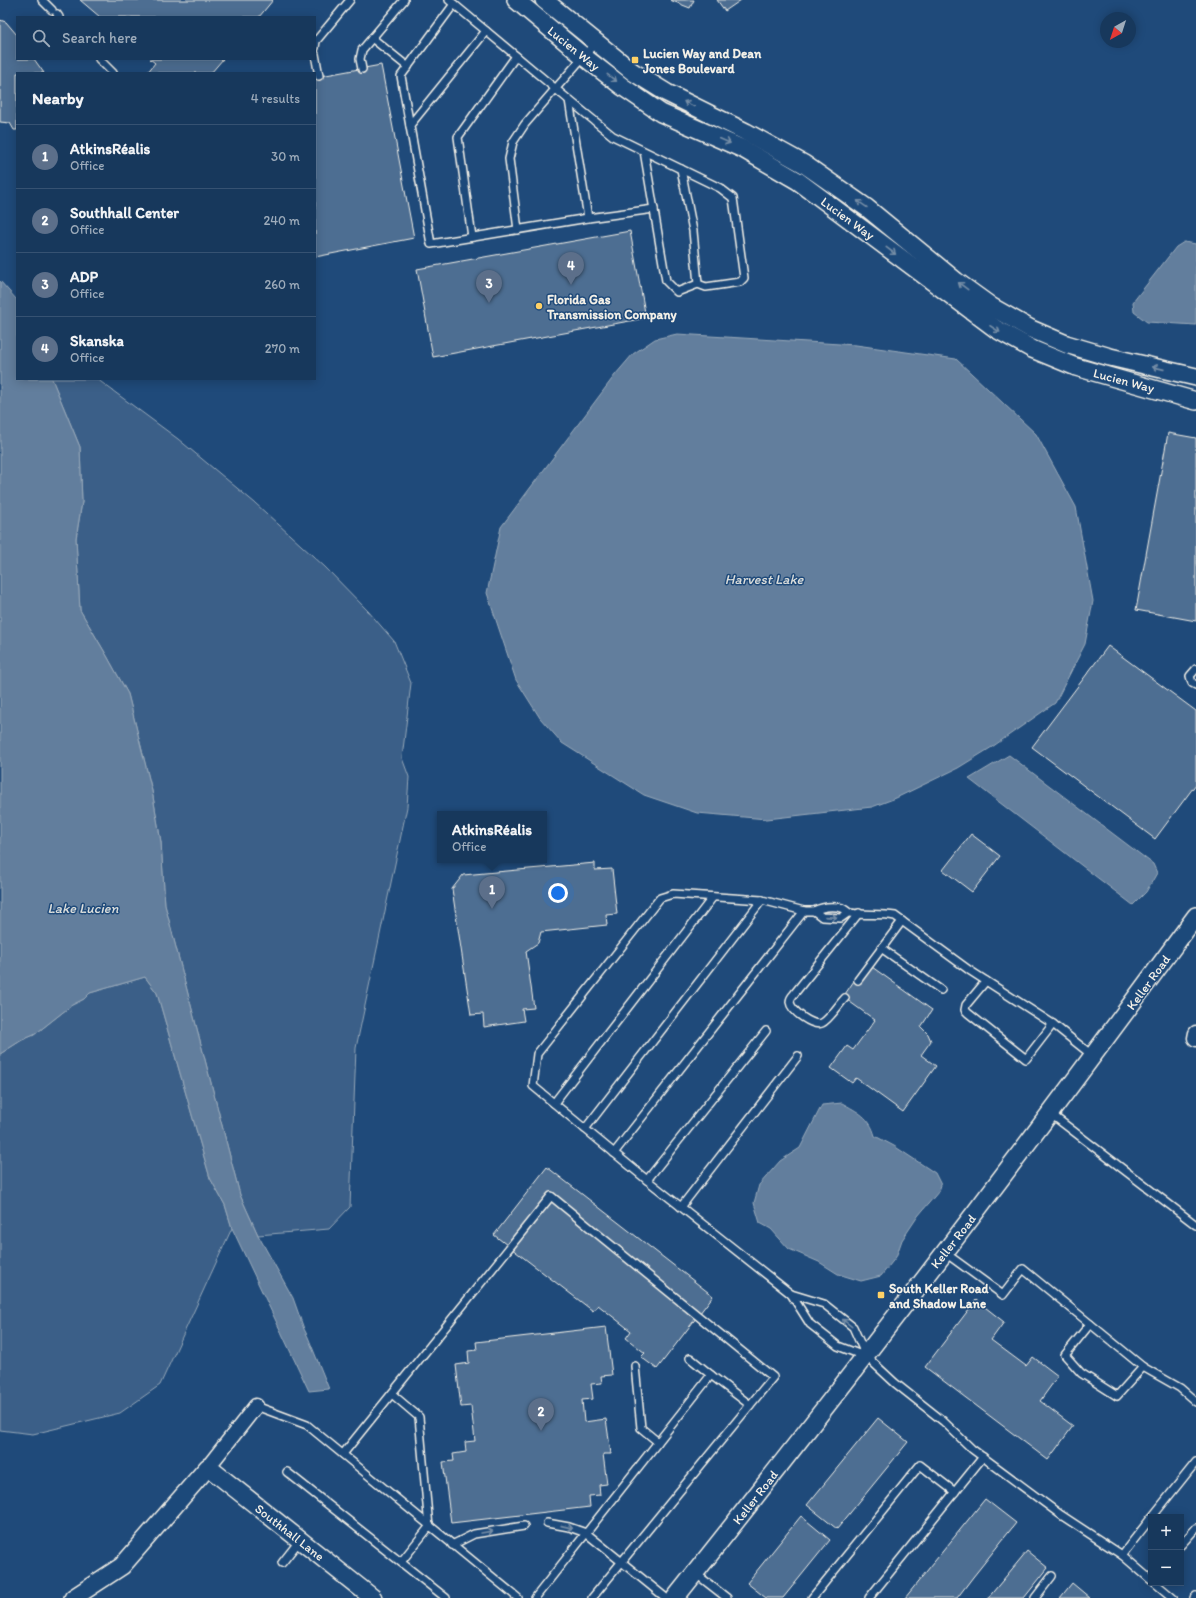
<!DOCTYPE html>
<html lang="en">
<head>
<meta charset="utf-8">
<style>
  :root { --surface:#17385c; --page:#203f62; --text:#f1f3f6; --muted:#9eacbb; --line:#365272; --accent:#ffd166 }
  body { margin:0; font-family:Itim,sans-serif; background:var(--page); color:var(--text) }
  .controls { position:absolute; right:12px; bottom:12px; display:grid; overflow:hidden; border-radius:0px; box-shadow:0 2px 10px #0003 }
  .controls button { width:36px; height:36px; display:grid; place-items:center; padding:0; border:0; border-bottom:1px solid var(--line); background:var(--surface); color:var(--text); font:20px sans-serif }
  .compass { position:absolute; left:1100px; top:12px; width:36px; height:36px; border-radius:50%; background:var(--surface); box-shadow:0 2px 10px #0003; rotate:219deg }
  .you { position:absolute; left:558px; top:893px; width:14px; height:14px; margin:-10px; border:3px solid #fff; border-radius:50%; background:#1a73e8; box-shadow:0 0 0 6px #1a73e833 }
  .badge { display:grid; place-items:center; width:26px; height:26px; border-radius:50%; background:var(--accent); color:#fff; font-size:13px; font-weight:700 }
  .pin { position:absolute; translate:-50% -33px; filter:drop-shadow(0 1px 2px #0008) }
  .pin::after { content:''; position:absolute; top:21px; width:14px; height:12px; background:inherit; clip-path:polygon(0 0,100% 0,50% 100%) }
  .popup { position:absolute; left:437px; top:811px; width:110px; height:52px; box-sizing:border-box; display:grid; place-content:center; border-radius:0px; background:var(--surface); filter:drop-shadow(0 1px 3px #0005); font-size:13px; white-space:nowrap; color:var(--muted) }
  .popup b { font-size:15px; color:var(--text) }
  .popup::after { content:''; position:absolute; left:50%; top:100%; margin-left:-8px; border:8px solid transparent; border-top-color:var(--surface) }
  .list { margin:0; padding:0; list-style:none }
  h2 { display:flex; justify-content:space-between; align-items:center; height:52px; margin:0; padding:0 16px; font-size:17px }
  h2 small { font-size:13px; font-weight:400; color:var(--muted) }
  .list li { display:grid; grid-template-columns:26px 1fr auto; gap:12px; align-items:center; box-sizing:border-box; height:64px; padding:0 16px; border-top:1px solid var(--line) }
  .list b { display:block; font-size:15px; white-space:nowrap }
  .list p { margin:0; font-size:13px; white-space:nowrap; color:var(--muted) }
  .list em { font-size:13px; font-style:normal; color:var(--muted) }
  .icon { flex:none; width:22px; height:22px; fill:none; stroke:currentColor; stroke-width:2; stroke-linecap:round; stroke-linejoin:round }
  .map { position:relative; flex:none; width:1196px; height:1598px; overflow:hidden }
  .search { position:absolute; background:var(--surface); box-shadow:0 2px 10px #0003; left:16px; top:16px; width:300px; height:44px; display:flex; align-items:center; gap:10px; box-sizing:border-box; padding:0 14px; border-radius:0px; color:var(--muted); font-size:15px }
  .panel { position:absolute; background:var(--surface); box-shadow:0 2px 10px #0003; left:16px; top:72px; width:300px; height:308px; border-radius:0px }
  .map>svg:first-child { display:block }
  .green { fill:#3a5f88; stroke:#97a8b8 }
  .water { fill:#627e9d; stroke:#9cacbb }
  .building { fill:#4d6e92; stroke:#f4f1e8 }
  .lines { fill:none; stroke-linecap:round; stroke-linejoin:round }
  .service-casing { stroke:#f4f1e8; stroke-width:10 }
  .minor-casing { stroke:#f4f1e8; stroke-width:17 }
  .tertiary-casing { stroke:#f4f1e8; stroke-width:20 }
  .service { stroke:#1f4a7a; stroke-width:7 }
  .minor { stroke:#1f4a7a; stroke-width:14 }
  .tertiary { stroke:#1f4a7a; stroke-width:17 }
  .oneway { stroke:#748da6 }
  .poi-dot { fill:#ffd166; stroke:#1f4a7a; stroke-width:1.5 }
  .labels { text-anchor:middle; stroke-width:3; stroke-linejoin:round; paint-order:stroke }
  .street-label { font-size:13px; fill:#f4f1e8; stroke:#1f4a7a }
  .poi-label { font-size:13px; font-weight:bold; fill:#f4f1e8; stroke:#1f4a7a; text-anchor:start }
  .water-label { font-size:14px; font-style:italic; fill:#dee0dd; stroke:#1f4a7a }
</style>
</head>
<body>
<div class="map">
<svg width="1196" height="1598" viewBox="0 0 1196 1598">
  <rect width="100%" height="100%" fill="#1f4a7a"/>
  <filter id="ink" filterUnits="userSpaceOnUse"><feTurbulence type="fractalNoise" baseFrequency=".025" numOctaves="2"/><feDisplacementMap in="SourceGraphic" scale="8" xChannelSelector="R" yChannelSelector="G"/><feConvolveMatrix kernelMatrix="1 2 1 2 8 2 1 2 1" color-interpolation-filters="sRGB"/></filter>
  <g filter="url(#ink)">
    <g class="green">
      <polygon points="52,379 97,379 178,439 255,503 325,567 368,611 394,641 411,683 402,758 409,777 407,807 356,1048 350,1207 329,1229 258,1235 240,1195 165,905 161,842 152,791 128,694 107,656 80,610 76,539 82,502 80,447"/>
      <polygon points="145,977 157,993 210,1178 225,1205 232,1228 160,1385 120,1413 33,1434 0,1430 0,1054 22,1040 34,1035 72,1005 84,999 90,993"/>
    </g>
    <g class="water">
      <polygon points="1184,242 1196,244 1196,325 1147,322 1134,312 1133,302 1176,247"/>
      <polygon points="0,281 17,300 17,379 52,379 80,447 82,502 76,538 80,610 107,656 128,694 152,791 161,842 165,905 240,1195 258,1235 293,1298 304,1329 308,1337 329,1389 309,1391 232,1228 225,1205 210,1178 157,993 145,977 90,993 84,999 72,1005 34,1035 22,1040 0,1054"/>
      <polygon points="677,334 856,345 956,359 1036,434 1076,507 1093,601 1085,644 1055,703 992,747 958,768 896,798 872,807 767,819 697,813 644,795 562,743 540,718 516,680 487,593 501,527 615,375 633,354 655,339"/>
      <polygon points="1009,755 1153,864 1157,873 1146,892 1133,905 969,779"/>
      <path d="M842 1103C858 1112 870 1117 875 1136L894 1146 935 1173 941 1185 939 1191 918 1216 902 1240 896 1257 881 1276 861 1281 838 1274 819 1262 789 1249 771 1229 760 1223 754 1203 759 1185 780 1161 800 1148 822 1105Z"/>
    </g>
    <g class="building">
      <polygon points="80,0 273,0 259,17 100,17"/>
      <polygon points="670,0 694,0 690,8"/>
      <polygon points="717,0 741,0 725,11"/>
      <polygon points="0,20 6,22 17,35 17,59 34,59 44,73 17,73 17,130 14,130 10,123 0,122"/>
      <polygon points="150,59 223,59 211,73 147,73 155,63"/>
      <polygon points="381,65 414,238 315,257 315,77"/>
      <polygon points="630,231 646,318 433,357 417,269"/>
      <polygon points="1168,433 1196,438 1196,621 1136,610"/>
      <polygon points="1108,646 1196,711 1196,784 1155,839 1032,747"/>
      <polygon points="971,834 1000,856 972,892 943,870"/>
      <polygon points="595,863 595,870 612,869 617,914 606,915 607,925 541,932 538,943 526,951 534,1008 522,1009 524,1021 484,1027 483,1014 471,1015 452,889 463,875"/>
      <polygon points="872,967 932,1010 921,1027 928,1034 931,1041 921,1055 936,1066 903,1112 856,1078 852,1083 831,1068 847,1046 853,1050 875,1020 843,997 856,978 861,982"/>
      <polygon points="547,1167 713,1296 657,1369 641,1357 645,1353 626,1338 631,1331 598,1305 593,1311 494,1235"/>
      <polygon points="976,1300 1004,1322 991,1340 1026,1366 1033,1357 1058,1376 1040,1401 1073,1426 1048,1460 925,1367"/>
      <polygon points="606,1327 612,1375 601,1376 602,1383 591,1384 593,1399 582,1400 584,1422 606,1419 611,1454 603,1454 607,1484 599,1485 600,1495 589,1496 590,1507 451,1523 443,1462 454,1461 453,1454 466,1452 465,1442 475,1441 471,1406 461,1407 456,1365 469,1363 468,1351 477,1350 476,1342"/>
      <polygon points="878,1418 908,1442 837,1529 807,1505"/>
      <polygon points="985,1499 1016,1523 973,1577 957,1598 905,1598"/>
      <polygon points="801,1516 830,1540 783,1598 766,1598 747,1583"/>
      <polygon points="1027,1551 1048,1568 1024,1598 988,1598"/>
      <polygon points="1072,1583 1090,1598 1060,1598"/>
    </g>
    <g class="lines">
      <g class="service-casing">
        <g id="service">
          <polyline points="42,0 52,10"/>
          <polyline points="449,0 569,100 613,136 720,188 733,198 744,278 740,282 706,287 698,284 677,292 666,281 644,151"/>
          <polyline points="454,4 401,76 431,244 588,218 654,209"/>
          <polyline points="57,14 59,17"/>
          <polyline points="372,38 408,67"/>
          <polyline points="315,48 316,41 350,0"/>
          <polyline points="315,54 319,76"/>
          <polyline points="99,59 113,73"/>
          <polyline points="362,69 360,59 362,50 404,0"/>
          <polyline points="569,100 588,218"/>
          <polyline points="410,125 486,31"/>
          <polyline points="681,169 693,231 698,284"/>
          <polyline points="518,230 509,159 513,142 525,124 596,42"/>
          <polyline points="472,237 458,137 516,56"/>
          <polyline points="1196,669 1190,676 1192,683 1196,685"/>
          <path d="M814 911C822 907 833 906 842 908 845 909 847 912 850 913 865 916 880 913 895 916L969 970 1053 1024 1093 1056"/>
          <polyline points="848,913 841,918 822,917 814,911 804,911 762,900 673,894 660,898 537,1054 533,1086 647,1180 791,1294 810,1324 838,1346 864,1356"/>
          <polyline points="881,948 941,990"/>
          <polyline points="858,980 902,921"/>
          <polyline points="986,981 966,1005 965,1010 968,1013 1026,1059 1053,1024"/>
          <path d="M845 998C839 1004 829 1020 822 1023 813 1027 791 1011 790 1002 790 999 792 996 794 994L859 913"/>
          <polyline points="554,1103 713,897"/>
          <polyline points="1051,1114 1196,1225"/>
          <polyline points="585,1129 762,900"/>
          <polyline points="614,1153 804,911"/>
          <polyline points="647,1180 766,1031"/>
          <polyline points="681,1207 798,1056"/>
          <polyline points="944,1252 1003,1295 1023,1269 1143,1367 1180,1388 1196,1402"/>
          <polyline points="791,1294 824,1304 853,1327 866,1356 895,1383 943,1421 972,1449 1061,1515 1122,1555 1151,1518"/>
          <polyline points="1090,1324 1065,1355 1081,1373 1117,1396 1143,1367"/>
          <polyline points="635,1366 641,1428 658,1442"/>
          <polyline points="711,1375 750,1405"/>
          <polyline points="392,1394 419,1417 429,1527 401,1562"/>
          <polyline points="256,1406 307,1425 518,1598"/>
          <polyline points="343,1454 551,1196 773,1377 592,1598"/>
          <polyline points="287,1472 446,1598"/>
          <polyline points="1152,1517 1196,1462"/>
          <polyline points="547,1523 569,1527 586,1533 666,1598"/>
          <polyline points="452,1545 474,1534 524,1526"/>
          <polyline points="1181,1545 1196,1528"/>
          <polyline points="1122,1555 1151,1580"/>
          <polyline points="282,1563 300,1540"/>
          <polyline points="695,1573 727,1598"/>
          <polyline points="1155,1583 1173,1598"/>
          <polyline points="535,1598 711,1375 690,1358"/>
          <polyline points="812,1598 920,1465 955,1492"/>
          <polyline points="869,1598 983,1457"/>
          <polyline points="1035,1598 1052,1576"/>
          <polyline points="1194,1598 1196,1596"/>
        </g>
      </g>
      <g class="minor-casing">
        <g id="minor">
          <polyline points="1196,1033 1195,1038 1196,1039"/>
          <polyline points="208,1467 256,1406"/>
        </g>
      </g>
      <g class="tertiary-casing">
        <g id="tertiary">
          <polyline points="516,0 583,56 623,87 661,113 743,149 798,181 996,329 1032,349 1076,367 1196,401"/>
          <polyline points="544,0 633,72 667,93 746,132 804,164 867,208 956,281 992,307 1031,329 1066,344 1110,357 1196,377"/>
          <polyline points="73,1598 122,1566 208,1467 373,1598"/>
          <path d="M675 1598C853 1375 1027 1147 1196 916"/>
        </g>
      </g>
      <use href="#service" class="service"/>
      <use href="#minor" class="minor"/>
      <use href="#tertiary" class="tertiary"/>
    </g>
    <defs><path id="oneway-shaft" d="M-6 0H5M1.5-3L5.5 0L1.5 3" fill="none" stroke-width="1.6" stroke-linecap="round" stroke-linejoin="round"/></defs>
    <g class="oneway">
      <use href="#oneway-shaft" transform="translate(612 78) rotate(37)"/>
      <use href="#oneway-shaft" transform="translate(689 104) rotate(-153)"/>
      <use href="#oneway-shaft" transform="translate(725 141) rotate(24)"/>
      <use href="#oneway-shaft" transform="translate(862 204) rotate(-145)"/>
      <use href="#oneway-shaft" transform="translate(891 251) rotate(37)"/>
      <use href="#oneway-shaft" transform="translate(963 286) rotate(-143)"/>
      <use href="#oneway-shaft" transform="translate(995 329) rotate(33)"/>
      <use href="#oneway-shaft" transform="translate(1158 368) rotate(-167)"/>
      <use href="#oneway-shaft" transform="translate(831 917) rotate(4)"/>
      <use href="#oneway-shaft" transform="translate(847 1323) rotate(-142)"/>
      <use href="#oneway-shaft" transform="translate(567 1527) rotate(13)"/>
      <use href="#oneway-shaft" transform="translate(487 1532) rotate(-10)"/>
    </g>
  </g>
  <g class="poi-dot">
    <rect x="631" y="56" width="8" height="8" rx="2"/>
    <circle cx="539" cy="306" r="4"/>
    <rect x="877" y="1291" width="8" height="8" rx="2"/>
  </g>
  <g class="labels">
    <g class="street-label">
      <text transform="translate(574 48) rotate(39)" y="5">Lucien Way</text>
      <text transform="translate(848 218) rotate(36)" y="5">Lucien Way</text>
      <text transform="translate(1124 380) rotate(15)" y="5">Lucien Way</text>
      <text transform="translate(1148 982) rotate(-54)" y="5">Keller Road</text>
      <text transform="translate(953 1241) rotate(-52)" y="5">Keller Road</text>
      <text transform="translate(755 1497) rotate(-52)" y="5">Keller Road</text>
      <text transform="translate(290 1532) rotate(38)" y="5">Southhall Lane</text>
    </g>
    <g class="poi-label">
      <text x="643" y="58">Lucien Way and Dean<tspan x="643" dy="15">Jones Boulevard</tspan></text>
      <text x="547" y="304">Florida Gas<tspan x="547" dy="15">Transmission Company</tspan></text>
      <text x="889" y="1293">South Keller Road<tspan x="889" dy="15">and Shadow Lane</tspan></text>
    </g>
    <g class="water-label">
      <text x="764" y="584">Harvest Lake</text>
      <text x="83" y="913">Lake Lucien</text>
    </g>
  </g>
</svg>
<div class="controls">
<button>+</button>
<button>−</button>
</div>
<svg class="compass" viewBox="-18 -18 36 36"><path d="M0-13l5 13h-10z" fill="#e53935"/><path d="M0 13l5-13h-10z" fill="#9eacbb"/></svg>
<div class="you"></div>
<div class="pin badge" style="left:492px;top:909px;background:#5c6f8a">1</div>
<div class="popup"><b>AtkinsRéalis</b>Office</div>
<div class="pin badge" style="left:541px;top:1431px;background:#5c6f8a">2</div>
<div class="pin badge" style="left:489px;top:303px;background:#5c6f8a">3</div>
<div class="pin badge" style="left:571px;top:285px;background:#5c6f8a">4</div>
<div class="search"><svg class="icon" aria-label="search" viewBox="0 0 24 24"><circle cx="10" cy="10" r="6"/><path d="M15 15l6 6"/></svg>Search here</div>
<section class="panel">
<h2>Nearby<small>4 results</small></h2>
<ul class="list">
<li><span class="badge" style="background:#5c6f8a">1</span><div><b>AtkinsRéalis</b><p>Office</p></div><em>30 m</em></li>
<li><span class="badge" style="background:#5c6f8a">2</span><div><b>Southhall Center</b><p>Office</p></div><em>240 m</em></li>
<li><span class="badge" style="background:#5c6f8a">3</span><div><b>ADP</b><p>Office</p></div><em>260 m</em></li>
<li><span class="badge" style="background:#5c6f8a">4</span><div><b>Skanska</b><p>Office</p></div><em>270 m</em></li>
</ul>
</section>
</div>
</body>
</html>
